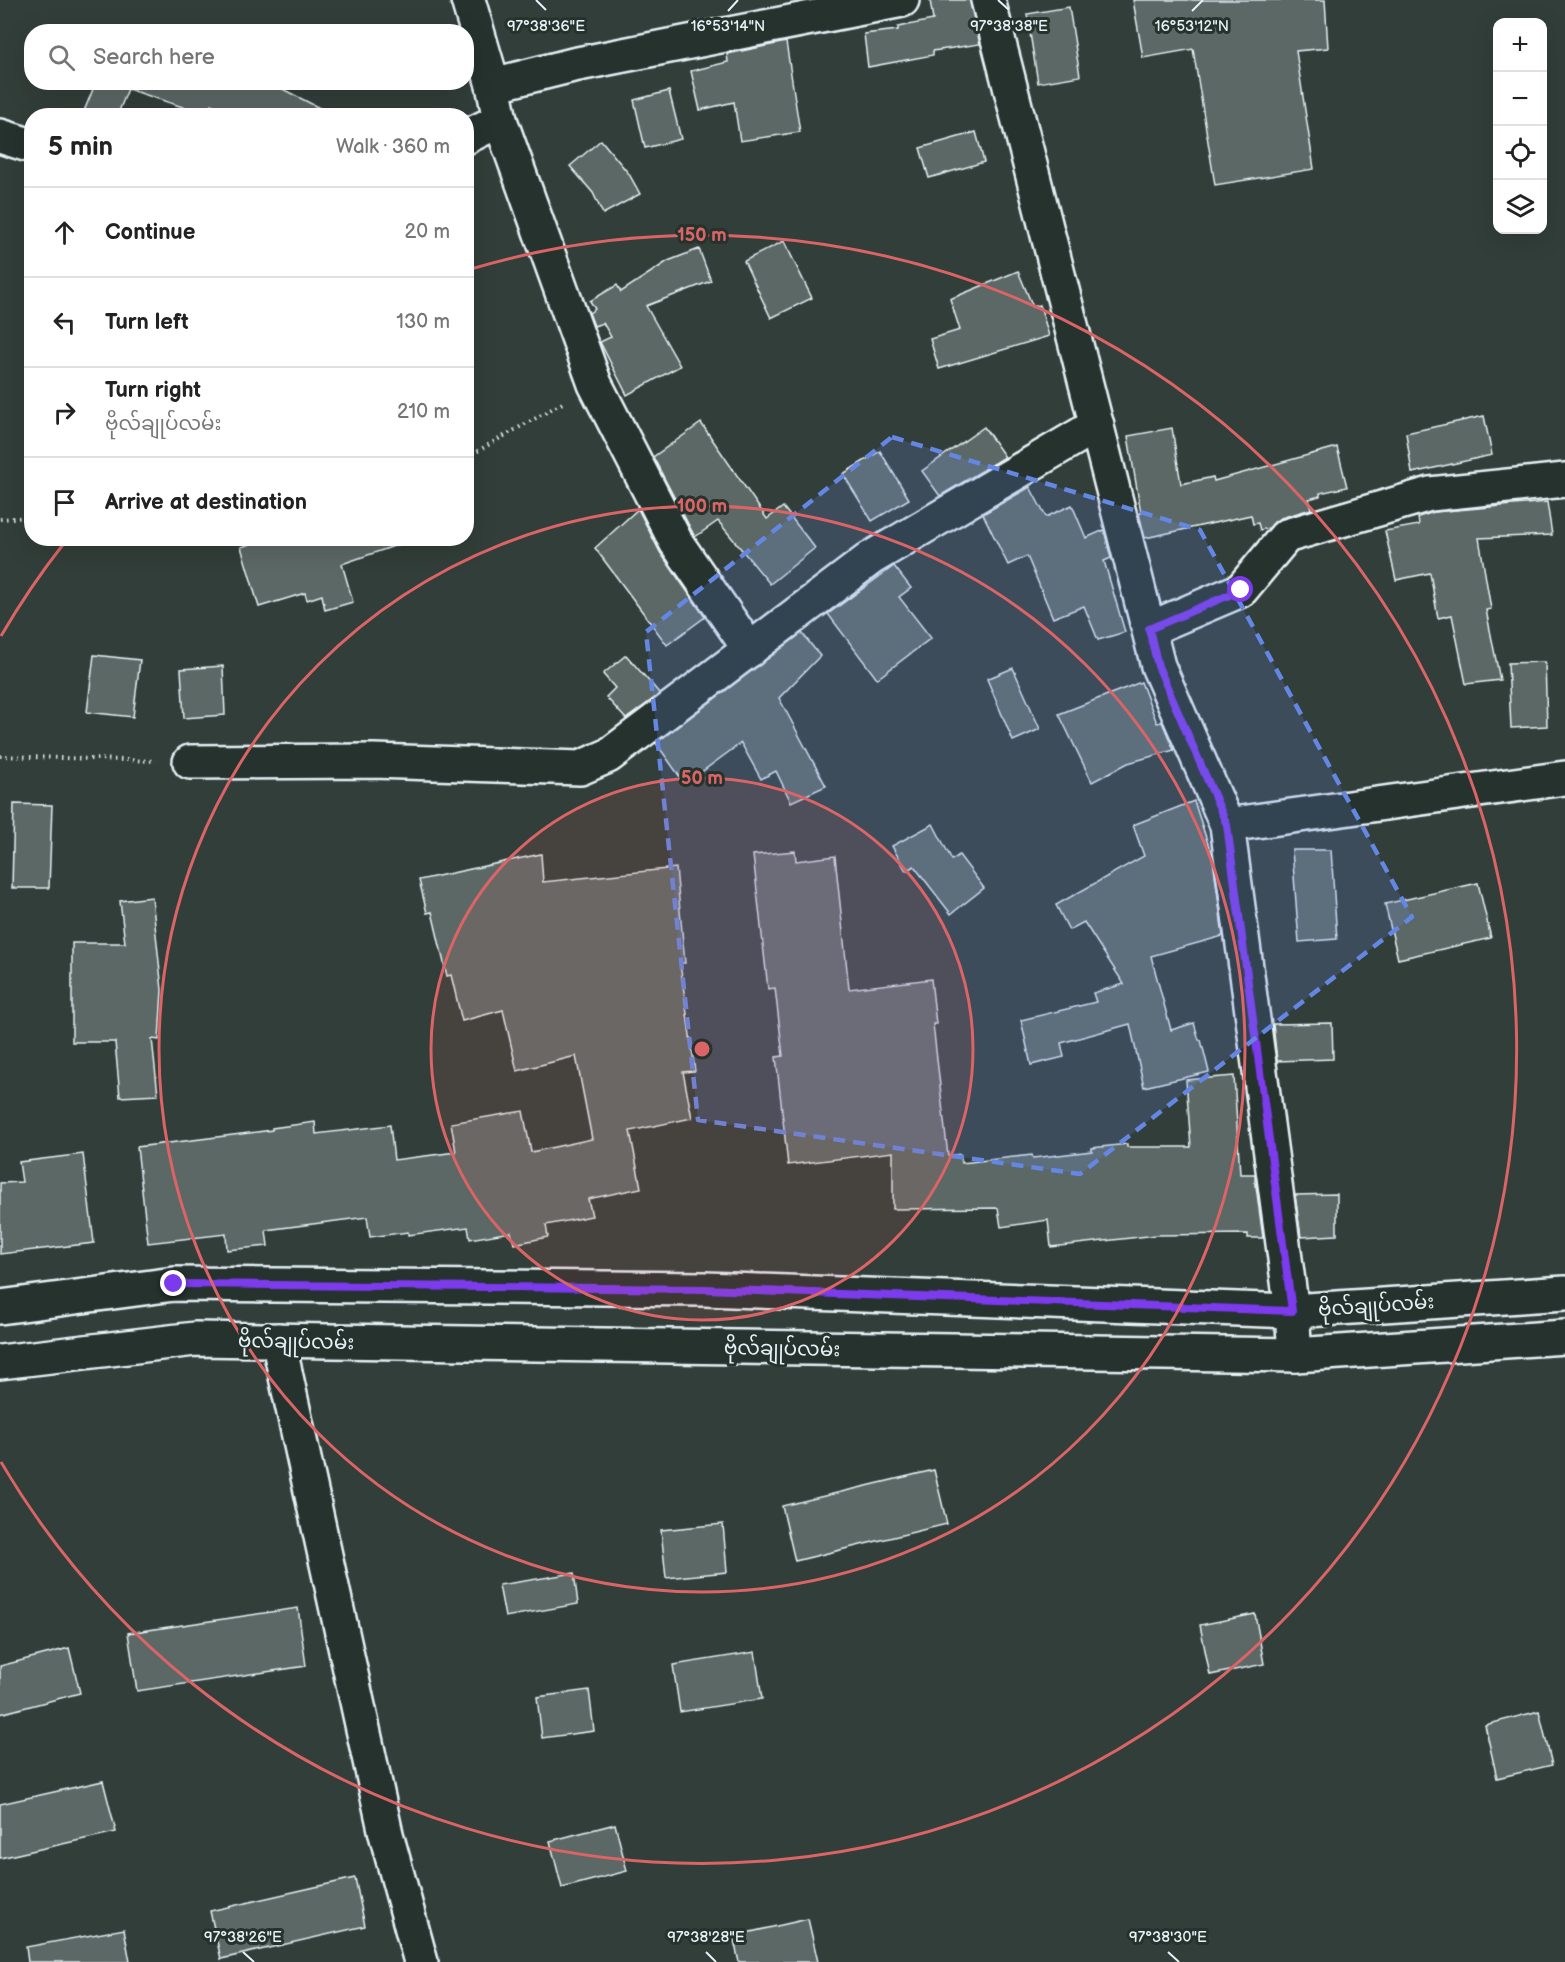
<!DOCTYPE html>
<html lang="en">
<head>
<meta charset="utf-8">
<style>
  :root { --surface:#fff; --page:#f6f6f6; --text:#222; --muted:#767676; --line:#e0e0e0 }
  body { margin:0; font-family:"Balsamiq Sans","Noto Sans Myanmar",sans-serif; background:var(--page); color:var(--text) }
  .controls { position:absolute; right:18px; top:18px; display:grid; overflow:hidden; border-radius:12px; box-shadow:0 6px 24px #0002 }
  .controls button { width:54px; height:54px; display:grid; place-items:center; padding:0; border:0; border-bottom:2px solid var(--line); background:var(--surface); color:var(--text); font:30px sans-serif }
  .stop { position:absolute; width:18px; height:18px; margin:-14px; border:4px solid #7c3aed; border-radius:50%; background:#fff }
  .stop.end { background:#7c3aed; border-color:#fff; box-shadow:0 2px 6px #0008 }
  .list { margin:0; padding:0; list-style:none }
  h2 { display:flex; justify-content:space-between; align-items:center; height:78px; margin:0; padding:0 24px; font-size:26px }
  h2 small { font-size:20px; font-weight:400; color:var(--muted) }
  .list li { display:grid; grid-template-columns:39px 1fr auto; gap:18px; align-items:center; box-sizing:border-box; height:90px; padding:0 24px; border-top:2px solid var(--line) }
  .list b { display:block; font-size:22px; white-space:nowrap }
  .list p { margin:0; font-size:20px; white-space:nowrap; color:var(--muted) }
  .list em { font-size:20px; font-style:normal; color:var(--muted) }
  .icon { flex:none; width:33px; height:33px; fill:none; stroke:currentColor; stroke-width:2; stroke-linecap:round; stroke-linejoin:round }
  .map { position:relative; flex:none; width:1565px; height:1962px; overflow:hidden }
  .search { position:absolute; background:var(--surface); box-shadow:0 6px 24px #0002; left:24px; top:24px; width:450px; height:66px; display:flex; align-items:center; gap:15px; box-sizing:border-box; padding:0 21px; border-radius:24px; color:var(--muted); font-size:22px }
  .panel { position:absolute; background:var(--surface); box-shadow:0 6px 24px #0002; left:24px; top:108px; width:450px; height:438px; border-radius:24px }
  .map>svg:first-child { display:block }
  .building { fill:#5c6865; stroke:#e8f1f8; stroke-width:1.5 }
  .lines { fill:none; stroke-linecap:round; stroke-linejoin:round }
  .minor-casing { stroke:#e8f1f8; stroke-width:38 }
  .major-casing { stroke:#e8f1f8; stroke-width:38 }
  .path { stroke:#e8f1f8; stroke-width:4; stroke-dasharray:1.5 4.5; stroke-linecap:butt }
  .minor { stroke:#26332d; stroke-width:33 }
  .major { stroke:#26332d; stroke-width:33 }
  .route { stroke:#7c3aed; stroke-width:8 }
  .marked { fill:#6487e3; fill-opacity:0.2; stroke:#6487e3; stroke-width:4.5; stroke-dasharray:12 8; stroke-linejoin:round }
  .ticks { fill:none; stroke:#e8f1f8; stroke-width:2 }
  .ring { fill:none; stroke:#db6466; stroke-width:3 }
  .labels { text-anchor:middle; stroke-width:6; stroke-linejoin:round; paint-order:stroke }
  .street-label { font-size:20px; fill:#e8f1f8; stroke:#26332d }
  .ticks-label { font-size:15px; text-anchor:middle; fill:#e8f1f8; stroke:#26332d; stroke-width:6; stroke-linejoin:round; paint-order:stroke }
  .centre { fill:#db6466; stroke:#26332d; stroke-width:3 }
  .ring-label { font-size:18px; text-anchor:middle; font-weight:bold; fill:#db6466; stroke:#26332d; stroke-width:6; stroke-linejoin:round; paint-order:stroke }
</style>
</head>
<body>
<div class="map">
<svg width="1565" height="1962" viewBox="0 0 1565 1962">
  <rect width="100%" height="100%" fill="#323e39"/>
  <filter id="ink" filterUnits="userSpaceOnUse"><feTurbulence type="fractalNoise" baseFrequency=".0167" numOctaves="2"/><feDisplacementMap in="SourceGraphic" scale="12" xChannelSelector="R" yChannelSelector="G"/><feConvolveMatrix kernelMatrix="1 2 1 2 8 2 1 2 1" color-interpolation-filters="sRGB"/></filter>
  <g filter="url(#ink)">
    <g class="building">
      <polygon points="930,0 970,0 980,44 933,51 933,55 868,67 864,34 898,30 898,27 933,20"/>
      <polygon points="1133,0 1325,0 1328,48 1296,51 1314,169 1215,185 1193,49 1143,58"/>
      <polygon points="1069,7 1080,76 1038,83 1027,14"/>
      <polygon points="786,42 800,132 740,141 734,102 700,110 691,71 728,62 727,54"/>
      <polygon points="96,82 269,82 335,116 236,116 211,104 207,115 128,89 117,116 82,116"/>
      <polygon points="669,91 681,139 645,148 634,100"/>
      <polygon points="976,132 984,162 929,178 920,148"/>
      <polygon points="601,140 629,174 640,194 603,214 593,193 570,166"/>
      <polygon points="784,241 812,298 771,318 744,261"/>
      <polygon points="699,249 711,281 646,306 680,366 627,395 600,342 611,337 603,323 594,326 589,313 595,309 590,301 617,285 621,292 668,261"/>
      <polygon points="1018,271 1033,307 1040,305 1049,336 939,369 930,339 960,330 950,299"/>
      <polygon points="1484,416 1492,455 1412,473 1406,433"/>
      <polygon points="701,423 767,519 783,507 815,548 770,584 718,521 695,537 653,457"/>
      <polygon points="984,427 1005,457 940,496 922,471"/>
      <polygon points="1172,428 1181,484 1213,477 1214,481 1337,447 1347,487 1320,493 1320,496 1309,499 1311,509 1281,518 1269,528 1260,530 1258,523 1253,524 1251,515 1145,538 1139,514 1141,513 1128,436"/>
      <polygon points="880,451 909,499 872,521 843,474"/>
      <polygon points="1030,487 1046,517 1072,505 1086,538 1104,530 1111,558 1104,561 1125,632 1098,640 1084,606 1053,618 1027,556 1008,565 983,514"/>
      <polygon points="1547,502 1552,535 1479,538 1491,609 1486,610 1500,680 1466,684 1452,615 1438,618 1430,573 1396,580 1385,531 1419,525 1418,517 1434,512"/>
      <polygon points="638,509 660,552 705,617 667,645 595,548"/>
      <polygon points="268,538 402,538 403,543 342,564 353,602 325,610 322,595 307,600 305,593 259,607 241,547"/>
      <polygon points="894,566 911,588 899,597 931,638 877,679 828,614"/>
      <polygon points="802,633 820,656 779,698 826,786 791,802 776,771 761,779 741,743 685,784 656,743"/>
      <polygon points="94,655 140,660 133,717 87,712"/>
      <polygon points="626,655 660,694 626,719 606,697 615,688 603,674"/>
      <polygon points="1545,662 1547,726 1511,728 1508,663"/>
      <polygon points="223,666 225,715 184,718 181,669"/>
      <polygon points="1013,668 1040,729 1013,741 987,679"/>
      <polygon points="1141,682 1157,723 1162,722 1174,750 1128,763 1092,782 1059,714"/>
      <polygon points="1194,801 1213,859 1223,936 1151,956 1171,1030 1194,1023 1199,1040 1201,1040 1209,1072 1144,1087 1130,1024 1061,1043 1064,1057 1031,1065 1021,1020 1096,1002 1093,993 1124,984 1084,922 1069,930 1056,905 1144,856 1133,825"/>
      <polygon points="14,804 52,805 49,888 12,888"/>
      <polygon points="933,824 952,860 959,855 984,888 951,914 914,866 906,871 892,846"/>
      <polygon points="1292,850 1331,850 1337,939 1299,942"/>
      <polygon points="795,851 796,861 835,856 849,989 931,979 936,1024 933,1024 948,1156 960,1154 962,1163 1032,1155 1033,1158 1092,1151 1092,1148 1127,1144 1127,1147 1191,1147 1186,1080 1234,1076 1240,1174 1255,1174 1255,1186 1256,1186 1263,1238 1248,1238 1248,1234 1157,1235 1051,1247 1048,1220 1001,1227 998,1208 893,1209 893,1152 788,1165 776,1057 783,1056 775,988 768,989 753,855"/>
      <polygon points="541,854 543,882 676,868 685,963 680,963 695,1071 683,1072 692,1118 630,1131 641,1188 588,1199 592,1216 546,1225 548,1237 514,1244 511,1232 470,1239 468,1227 408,1235 408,1232 370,1237 367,1217 266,1230 268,1246 227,1250 226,1234 148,1243 137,1147 272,1130 272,1128 315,1122 316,1134 390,1125 394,1160 456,1152 451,1123 523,1111 531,1152 592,1139 576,1056 517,1071 503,1010 462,1021 451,975 447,976 432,912 427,913 419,880"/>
      <polygon points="1478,883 1491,938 1398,959 1385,904"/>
      <polygon points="152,897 162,990 159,1040 152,1039 158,1095 120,1097 115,1042 72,1042 72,943 125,943 120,901"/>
      <polygon points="1332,1023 1333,1059 1277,1061 1273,1024"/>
      <polygon points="83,1154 94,1243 0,1254 0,1183 22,1182 19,1162"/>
      <polygon points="1337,1194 1337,1235 1301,1237 1295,1195"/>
      <polygon points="934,1470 947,1524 795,1561 782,1506"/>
      <polygon points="723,1524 727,1572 666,1578 661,1530"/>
      <polygon points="574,1573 578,1604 505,1617 499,1585"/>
      <polygon points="298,1608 306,1666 137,1691 128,1633"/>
      <polygon points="1255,1614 1264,1664 1210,1675 1200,1625"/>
      <polygon points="69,1648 80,1693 0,1714 0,1666"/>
      <polygon points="755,1652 762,1699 680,1712 673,1665"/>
      <polygon points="589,1690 594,1731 542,1738 537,1697"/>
      <polygon points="1539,1711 1552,1765 1497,1778 1485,1725"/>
      <polygon points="103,1781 116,1832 0,1858 0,1804"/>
      <polygon points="615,1824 627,1871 562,1888 550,1841"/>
      <polygon points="355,1878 365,1926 221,1959 210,1911"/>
      <polygon points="808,1919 818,1962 739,1962 733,1936"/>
      <polygon points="124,1929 130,1962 28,1962 26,1947"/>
    </g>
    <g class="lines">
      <g class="minor-casing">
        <g id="minor">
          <polyline points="468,0 493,85"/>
          <polyline points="988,0 1158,666 1227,825 1292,1311 1295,1355"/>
          <polyline points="500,120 595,384 676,542 750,650"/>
          <polyline points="0,136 32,146"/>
          <polyline points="466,137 500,120 493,85 573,65 902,0"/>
          <polyline points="1149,629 1241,590 1286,536 1430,494 1565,480"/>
          <polyline points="190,762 374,761 580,768 608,756 871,558 1097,425"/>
          <polyline points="1227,825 1565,778"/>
          <polyline points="278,1340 386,1834 421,1962"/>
        </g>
      </g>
      <g class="major-casing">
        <g id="major">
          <polyline points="0,1307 174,1284 705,1289 1292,1311 1565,1293"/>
          <polyline points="0,1362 195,1339 1295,1355 1565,1337"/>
        </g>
      </g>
      <g class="path">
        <polyline points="466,455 474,453 566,401"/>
        <polyline points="0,519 32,517"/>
        <polyline points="0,756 156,761"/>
      </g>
      <use href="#minor" class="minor"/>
      <use href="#major" class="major"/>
    </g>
  </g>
  <g class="lines" filter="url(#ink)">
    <polyline class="route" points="174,1284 705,1289 1292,1311 1227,825 1158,666 1149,629 1241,590"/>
  </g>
  <path class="marked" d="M892 437 1200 530 1412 917 1080 1174 698 1120 646 632Z"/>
  <path class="ticks" d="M536 0 546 10M998 0 1009 10M728 11 738 0M1192 11 1203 0M243 1952 254 1962M706 1952 716 1962M1168 1952 1179 1962"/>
  <circle cx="702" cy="1049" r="271" fill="#db6466" fill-opacity=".12"/>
  <g class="ring">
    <circle cx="702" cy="1049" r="271"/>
    <circle cx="702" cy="1049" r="543"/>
    <path d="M1 636A814 814 0 0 1 65 542M471 269A814 814 0 1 1 1 1462"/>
  </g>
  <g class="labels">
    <g class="street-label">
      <text transform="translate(1376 1305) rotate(-4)" y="7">ဗိုလ်ချုပ်လမ်း</text>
      <text transform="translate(296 1341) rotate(1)" y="7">ဗိုလ်ချုပ်လမ်း</text>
      <text transform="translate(782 1348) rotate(1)" y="7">ဗိုလ်ချုပ်လမ်း</text>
    </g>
  </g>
  <g class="ticks-label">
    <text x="546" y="31">97°38'36"E</text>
    <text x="1009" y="31">97°38'38"E</text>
    <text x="728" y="31">16°53'14"N</text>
    <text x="1192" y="31">16°53'12"N</text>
    <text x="243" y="1942">97°38'26"E</text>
    <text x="706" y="1942">97°38'28"E</text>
    <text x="1168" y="1942">97°38'30"E</text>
  </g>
  <circle cx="702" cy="1049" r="9" class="centre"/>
  <g class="ring-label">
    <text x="702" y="241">150 m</text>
    <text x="702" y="512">100 m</text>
    <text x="702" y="784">50 m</text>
  </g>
</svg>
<div class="controls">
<button>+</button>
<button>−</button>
<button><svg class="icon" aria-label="locate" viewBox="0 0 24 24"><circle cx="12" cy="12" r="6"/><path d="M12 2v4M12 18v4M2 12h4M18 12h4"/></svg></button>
<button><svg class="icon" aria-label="layers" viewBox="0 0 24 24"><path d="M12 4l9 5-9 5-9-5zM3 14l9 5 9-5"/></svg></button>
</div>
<div class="stop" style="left:1241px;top:590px"></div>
<div class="stop end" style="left:174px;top:1284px"></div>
<div class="search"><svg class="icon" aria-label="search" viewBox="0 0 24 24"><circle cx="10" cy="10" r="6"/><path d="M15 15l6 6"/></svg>Search here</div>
<section class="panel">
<h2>5 min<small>Walk · 360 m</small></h2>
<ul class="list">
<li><svg class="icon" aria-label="ahead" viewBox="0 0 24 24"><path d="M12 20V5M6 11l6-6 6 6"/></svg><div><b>Continue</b></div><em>20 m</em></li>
<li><svg class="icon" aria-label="left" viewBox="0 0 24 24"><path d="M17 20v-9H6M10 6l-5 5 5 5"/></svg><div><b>Turn left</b></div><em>130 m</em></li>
<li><svg class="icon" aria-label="right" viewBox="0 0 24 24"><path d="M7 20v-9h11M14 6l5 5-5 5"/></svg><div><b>Turn right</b><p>ဗိုလ်ချုပ်လမ်း</p></div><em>210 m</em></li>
<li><svg class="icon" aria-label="arrive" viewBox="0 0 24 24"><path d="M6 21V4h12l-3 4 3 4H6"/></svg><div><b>Arrive at destination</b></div></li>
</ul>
</section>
</div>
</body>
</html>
